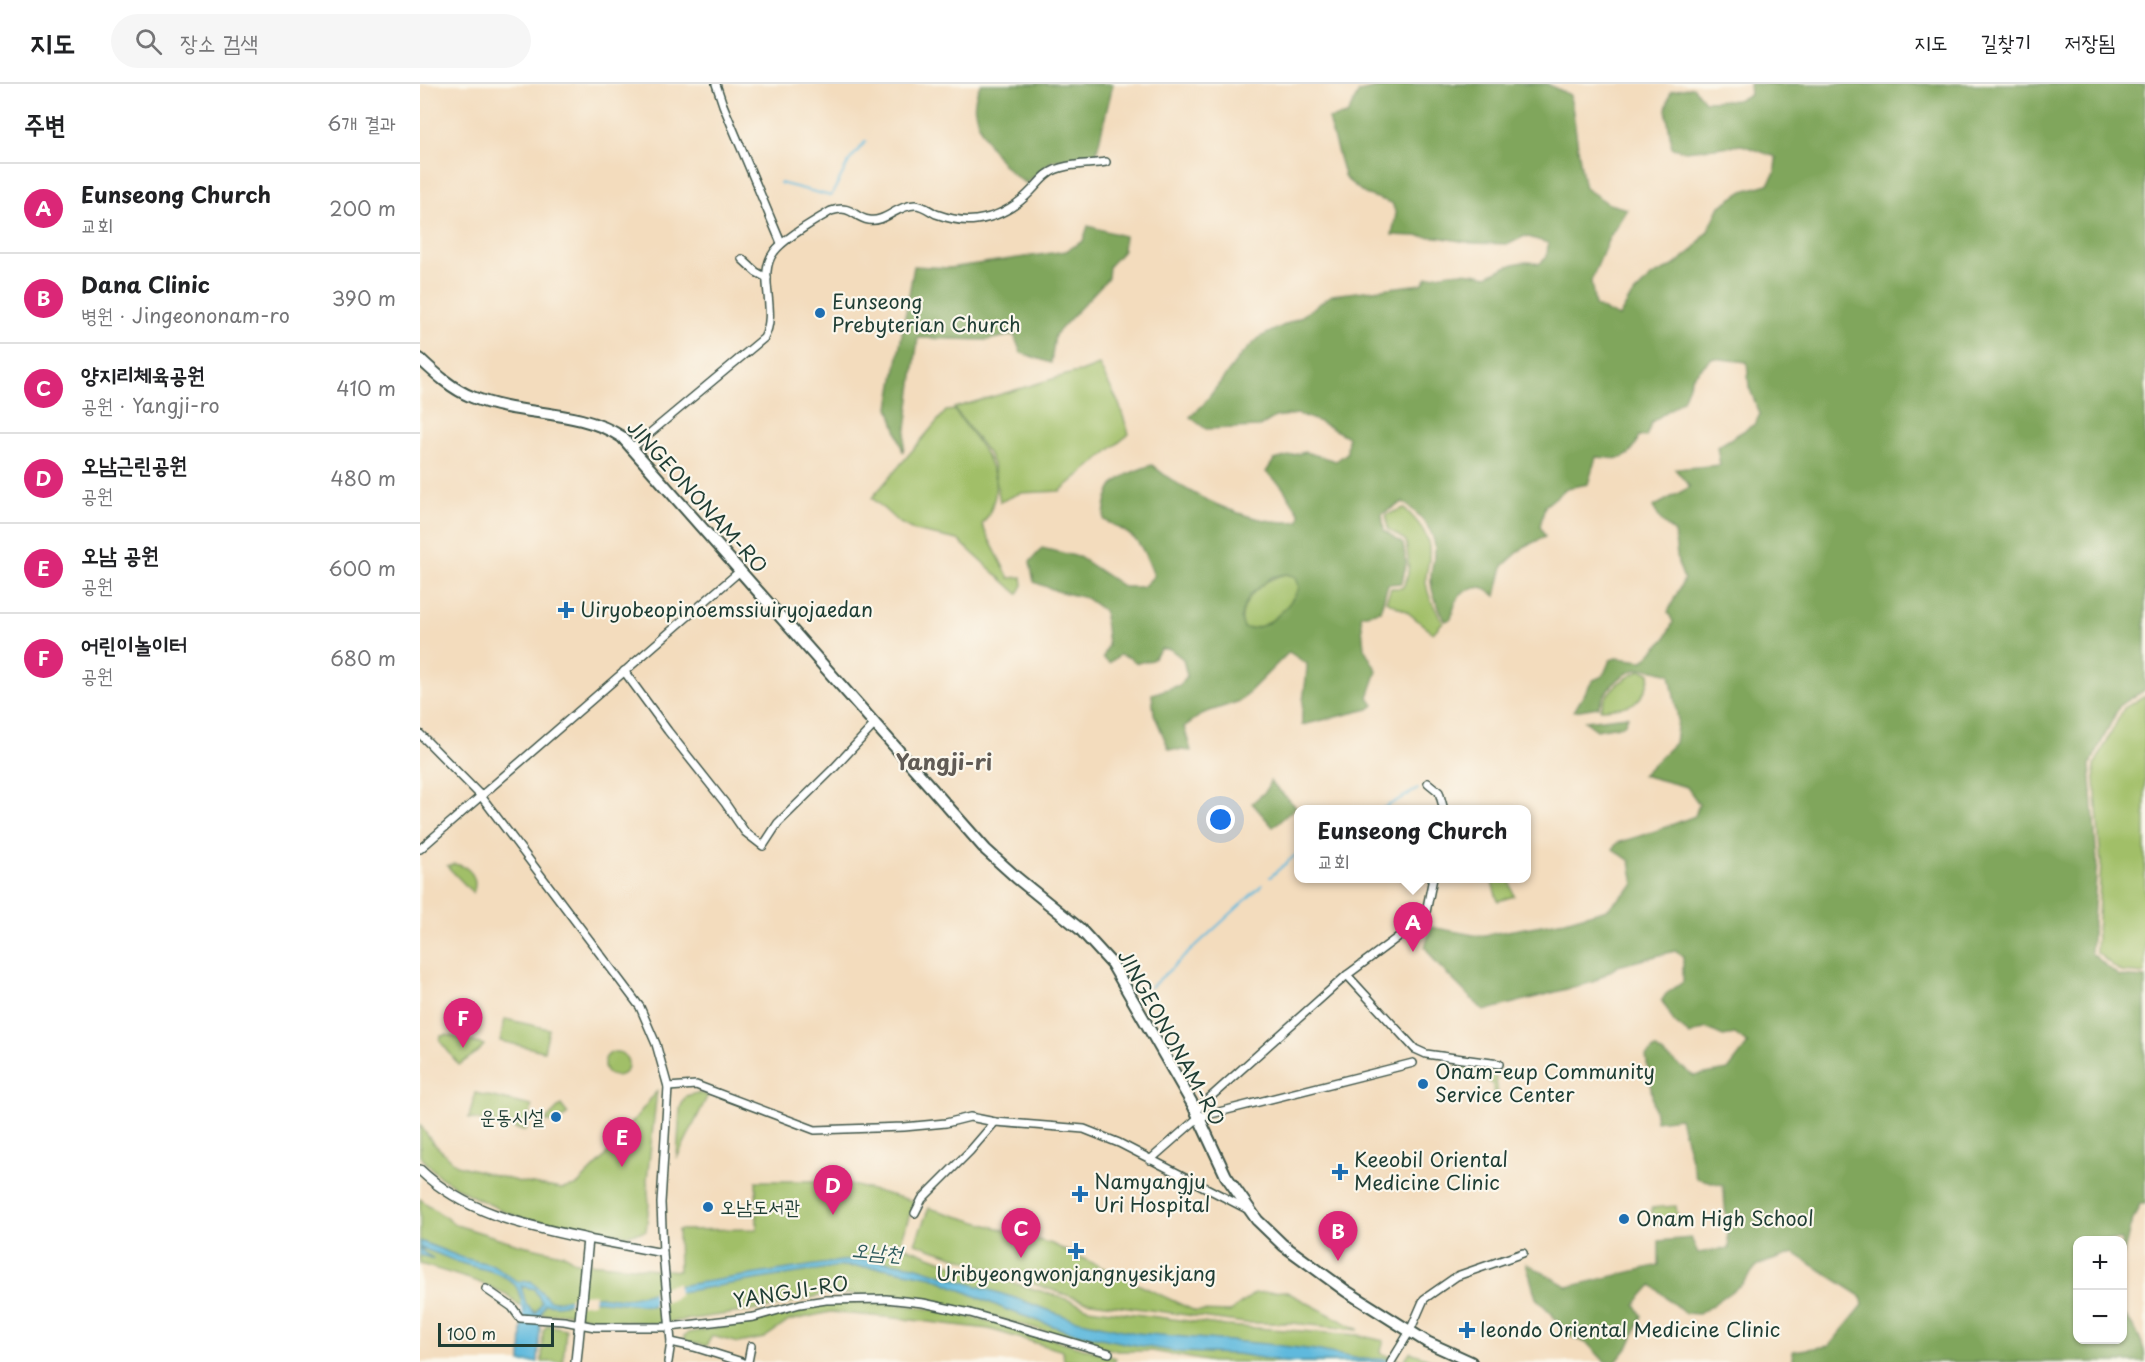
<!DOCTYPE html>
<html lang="ko">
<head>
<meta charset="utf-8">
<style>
  :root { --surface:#fff; --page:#f6f6f6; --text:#202124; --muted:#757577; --line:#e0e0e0; --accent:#db2777 }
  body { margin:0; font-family:"Playpen Sans","Poor Story",sans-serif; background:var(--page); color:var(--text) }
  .controls { position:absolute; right:18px; bottom:18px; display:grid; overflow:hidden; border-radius:12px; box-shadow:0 2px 4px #0004 }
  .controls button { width:54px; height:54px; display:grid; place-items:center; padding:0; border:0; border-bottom:2px solid var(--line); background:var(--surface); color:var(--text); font:30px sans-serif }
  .scale { position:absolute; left:18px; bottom:15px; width:116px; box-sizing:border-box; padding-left:6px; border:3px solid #1f3d34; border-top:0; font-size:16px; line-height:21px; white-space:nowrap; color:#1f3d34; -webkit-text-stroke:4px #fbf7ec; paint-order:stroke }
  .you { position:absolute; left:801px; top:736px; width:21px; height:21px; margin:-15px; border:4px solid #fff; border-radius:50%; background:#1a73e8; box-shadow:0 0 0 9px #1a73e833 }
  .badge { display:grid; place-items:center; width:39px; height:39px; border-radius:50%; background:var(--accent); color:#fff; font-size:20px; font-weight:700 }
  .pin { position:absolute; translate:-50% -50px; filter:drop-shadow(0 2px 3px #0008) }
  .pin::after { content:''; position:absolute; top:32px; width:21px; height:18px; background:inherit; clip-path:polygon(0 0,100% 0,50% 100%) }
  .popup { position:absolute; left:874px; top:721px; width:237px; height:78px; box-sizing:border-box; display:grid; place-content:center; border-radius:12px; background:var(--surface); filter:drop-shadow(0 2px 4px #0005); font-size:20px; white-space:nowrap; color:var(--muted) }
  .popup b { font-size:22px; color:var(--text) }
  .popup::after { content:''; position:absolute; left:50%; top:100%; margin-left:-12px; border:12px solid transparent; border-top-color:var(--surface) }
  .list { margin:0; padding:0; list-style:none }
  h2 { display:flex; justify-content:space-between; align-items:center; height:78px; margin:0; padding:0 24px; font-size:26px }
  h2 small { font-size:20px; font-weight:400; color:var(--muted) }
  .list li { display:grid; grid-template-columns:39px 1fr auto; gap:18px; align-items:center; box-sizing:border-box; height:90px; padding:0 24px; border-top:2px solid var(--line) }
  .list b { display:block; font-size:22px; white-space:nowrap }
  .list p { margin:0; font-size:20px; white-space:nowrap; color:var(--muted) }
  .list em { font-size:20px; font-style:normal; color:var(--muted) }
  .icon { flex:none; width:33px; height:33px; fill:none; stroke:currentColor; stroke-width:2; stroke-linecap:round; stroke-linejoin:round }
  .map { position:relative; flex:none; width:1725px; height:1278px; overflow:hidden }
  header { display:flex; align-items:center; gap:36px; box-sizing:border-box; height:84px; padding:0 30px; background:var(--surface); border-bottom:2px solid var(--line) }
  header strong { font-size:28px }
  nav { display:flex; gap:33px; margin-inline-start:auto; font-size:21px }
  .search { width:420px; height:54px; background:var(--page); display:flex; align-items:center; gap:15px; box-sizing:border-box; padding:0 21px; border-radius:33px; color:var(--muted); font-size:22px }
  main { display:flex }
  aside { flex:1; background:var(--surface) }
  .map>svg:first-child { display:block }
  .green { fill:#a1bf67; stroke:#607e4e; stroke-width:1.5 }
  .forest { fill:#80a65c; stroke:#507248; stroke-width:1.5; fill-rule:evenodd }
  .water { fill:#5fb9dd; stroke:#3f7b88; stroke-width:1.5; fill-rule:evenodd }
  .pier { fill:#f3dcbd }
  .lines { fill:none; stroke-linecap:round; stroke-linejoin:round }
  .stream { stroke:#5fb9dd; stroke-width:2 }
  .minor-casing { stroke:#3f5549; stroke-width:10 }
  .tertiary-casing { stroke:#3f5549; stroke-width:12 }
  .secondary-casing { stroke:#3f5549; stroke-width:14 }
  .minor { stroke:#fff; stroke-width:7 }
  .tertiary { stroke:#fff; stroke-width:9 }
  .secondary { stroke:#fff; stroke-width:10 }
  .poi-dot { fill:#1f6fb2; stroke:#fbf7ec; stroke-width:2 }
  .labels { text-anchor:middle; stroke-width:4.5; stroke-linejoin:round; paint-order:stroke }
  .poi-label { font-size:20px; fill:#1f3d34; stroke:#fbf7ec; text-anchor:start }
  .street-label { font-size:20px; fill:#1f3d34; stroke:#fbf7ec }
  .water-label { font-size:21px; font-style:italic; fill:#2f5c5e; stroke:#fbf7ec }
  .quarter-label { font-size:22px; font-weight:bold; fill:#605b55; stroke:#fbf7ec }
</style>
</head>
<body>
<header>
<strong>지도</strong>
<div class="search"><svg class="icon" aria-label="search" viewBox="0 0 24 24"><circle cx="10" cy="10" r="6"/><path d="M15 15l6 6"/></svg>장소 검색</div>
<nav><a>지도</a><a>길찾기</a><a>저장됨</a></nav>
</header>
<main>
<aside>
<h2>주변<small>6개 결과</small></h2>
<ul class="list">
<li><span class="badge">A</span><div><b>Eunseong Church</b><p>교회</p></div><em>200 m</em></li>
<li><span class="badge">B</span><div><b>Dana Clinic</b><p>병원 · Jingeononam-ro</p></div><em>390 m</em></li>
<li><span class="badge">C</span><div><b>양지리체육공원</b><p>공원 · Yangji-ro</p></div><em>410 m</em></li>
<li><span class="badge">D</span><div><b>오남근린공원</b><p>공원</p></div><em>480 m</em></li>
<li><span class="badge">E</span><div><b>오남 공원</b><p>공원</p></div><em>600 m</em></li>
<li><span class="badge">F</span><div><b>어린이놀이터</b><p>공원</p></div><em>680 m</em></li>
</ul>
</aside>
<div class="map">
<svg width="1725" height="1278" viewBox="0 0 1725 1278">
  <rect width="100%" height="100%" fill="#fbf7ec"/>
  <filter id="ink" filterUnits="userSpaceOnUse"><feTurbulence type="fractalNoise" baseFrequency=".0167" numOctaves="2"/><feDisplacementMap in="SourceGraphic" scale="12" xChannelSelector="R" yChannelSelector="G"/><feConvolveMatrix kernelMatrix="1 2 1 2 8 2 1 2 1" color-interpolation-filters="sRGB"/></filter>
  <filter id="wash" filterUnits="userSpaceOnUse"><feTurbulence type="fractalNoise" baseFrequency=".008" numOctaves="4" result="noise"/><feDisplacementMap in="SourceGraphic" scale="24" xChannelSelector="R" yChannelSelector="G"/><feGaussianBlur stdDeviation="1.35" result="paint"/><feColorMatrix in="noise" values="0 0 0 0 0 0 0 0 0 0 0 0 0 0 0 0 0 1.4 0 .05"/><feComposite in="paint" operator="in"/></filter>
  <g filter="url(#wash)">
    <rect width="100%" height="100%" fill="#f3dcbd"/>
    <g class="green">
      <polygon points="679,281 699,320 709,350 640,407 600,409 580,418 573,380 568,369 534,324 653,289 661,288"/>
      <path d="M534 326C561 363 595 396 562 441L589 494 602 493 603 501 598 510 538 456 495 447 478 438 452 414 526 327Z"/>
      <path d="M984 424C1000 439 1012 453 1009 476 1008 483 1005 492 1006 499 1008 514 1016 526 1023 538L1013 549 986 527 966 517 971 504H982C992 491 988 473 986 457L968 445 966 431Z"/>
      <path d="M866 490 876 493 879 504C869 523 847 548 823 545 816 518 842 495 866 490Z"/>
      <path d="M1221 586 1230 589C1224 622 1211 623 1180 625 1189 603 1200 597 1221 586Z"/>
      <polygon points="1725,612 1725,890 1701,888 1676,868 1681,780 1674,682 1704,624"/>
      <path d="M34 780C50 782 59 794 53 809L27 782Z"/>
      <polygon points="1071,795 1089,795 1094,812 1078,817"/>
      <polygon points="85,935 129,945 124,967 80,957"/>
      <polygon points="27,951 64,961 59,967 39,981 20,957 21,952"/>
      <circle cx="196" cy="980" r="12"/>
      <polygon points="1035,981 1075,988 1078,1011 1074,1018 1073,1001 1059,991 1039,986"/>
      <polygon points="237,1007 227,1096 229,1120 226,1147 207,1151 105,1135 88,1129 48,1110 20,1093 0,1072 0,1041 13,1059 37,1081 100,1098 142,1105 156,1102 181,1077"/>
      <polygon points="55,1009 112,1022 106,1047 49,1034"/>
      <polygon points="277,1009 288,1011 257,1074 260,1024 266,1012"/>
      <polygon points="141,1021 148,1030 136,1039 125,1037"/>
      <polygon points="336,1097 417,1097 494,1117 480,1161 536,1182 641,1213 668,1224 806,1242 938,1251 964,1257 960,1269 983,1278 990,1268 1017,1278 792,1278 732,1267 697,1267 510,1215 411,1209 344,1225 236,1240 175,1235 145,1229 126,1231 98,1221 88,1211 56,1197 0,1180 0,1115 36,1141 98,1160 146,1171 155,1178 259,1187 258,1146 337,1145"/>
      <polygon points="1256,1122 1258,1138 1233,1140 1231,1124"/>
      <polygon points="509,1124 632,1160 775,1227 810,1228 835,1209 865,1207 939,1246 872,1239 825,1239 664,1217 495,1159"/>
      <path d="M440 1218C527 1220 612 1249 696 1274L695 1278 644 1277 643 1267 569 1245 475 1234 410 1228 369 1237 344 1254 318 1259 292 1252 286 1262 266 1257 264 1252 268 1249 348 1234 374 1226 407 1219Z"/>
      <polygon points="127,1241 146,1245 143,1278 122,1278 123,1248"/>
    </g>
    <g class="forest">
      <path d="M561 0H693L675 75 665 71 632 77 606 99C585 89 559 51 555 27 553 20 557 6 561 0Z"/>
      <path d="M974 0H1127L1150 11C1156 42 1158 73 1165 104L1189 120 1207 125 1189 154 1171 197 1175 222 1199 233 1210 214 1232 192 1253 182 1273 166 1288 147 1300 122 1323 107 1348 100 1355 89 1356 73 1322 61 1265 67 1252 64 1246 25 1251 7 1273 3 1285 17 1316 16 1330 11 1329 0H1725V606L1700 621 1670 681 1677 778 1671 869 1699 892 1725 894V1120H1720L1710 1143 1703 1173 1702 1156H1658V1256H1702L1703 1229C1715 1245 1725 1257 1725 1278H1373V1267L1409 1262 1443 1221 1441 1212 1374 1169 1338 1181 1322 1200 1279 1230 1264 1229 1232 1201 1215 1220 1222 1232 1209 1262 1196 1278H1185L1168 1260 1143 1248 1132 1230 1116 1214 1106 1179 1148 1203 1239 1181V1157L1271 1154 1278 1169 1309 1164 1303 1101 1276 1094 1260 1034 1236 1037 1226 972 1235 964 1274 992 1308 986 1328 960 1315 950 1303 952 1286 944 1270 951 1254 938 1242 916 1246 910 1263 898V872L1255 867 1198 882 1173 898 1064 927 1017 880 1005 863 1011 843 1059 852 1145 837 1187 825 1214 801 1210 777 1193 765 1197 759 1230 749 1275 732 1279 720 1267 703 1222 691 1255 659 1258 635 1250 590C1241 588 1227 583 1218 585 1199 590 1185 607 1178 623L1154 627 1173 596 1183 592 1190 576 1196 574 1223 577 1245 555 1253 538 1248 528 1264 495 1258 479 1254 448 1242 438 1233 423 1270 403 1255 385 1300 381 1297 363 1335 340 1340 330 1329 303 1327 278 1292 274 1272 293 1263 316 1232 338 1226 353 1219 352C1210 379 1200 375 1176 373L1168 400 1147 404 1125 422 1120 442 1125 453 1104 463 1083 482 1076 512 1062 503C1038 506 1036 513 1031 535L1025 537C1020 524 1011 511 1011 497 1010 486 1015 474 1015 464 1014 444 998 429 983 418L962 430 964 446 983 460 986 479 982 499 968 500 960 527 941 531 944 564 957 587 948 613 954 621 949 625 882 641C880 622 887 601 887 580L869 568 820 617 784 629 764 643 771 667 749 665 734 630 732 610 760 601 767 592 763 575 750 565H741L732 576 717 579 708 573 700 571 689 579 683 574 688 561 684 527 666 514 637 507 614 498 610 478 622 464 659 473 704 503H723L734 492C721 457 717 452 684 436 685 398 699 392 732 381 766 410 834 444 879 437L880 430 861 401 846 388 854 376 885 368 916 377 927 369 928 353 900 338 878 330 855 333 839 343 786 345 770 333 783 321 821 271 840 253 879 234 912 211 1002 200 1007 193C1029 188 1045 186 1067 192 1085 183 1100 174 1119 180L1127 173 1128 159 1105 152 1089 160 1052 159 1017 153 972 151 976 130 972 119 945 110 925 94 908 35 927 31 939 8ZM866 490 876 493 879 504C869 523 847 548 824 544L821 535 822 528 830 511 852 493Z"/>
      <polygon points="668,142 704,152 703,167 689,182 688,194 635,251 631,279 601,269 594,251 567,256 498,254 483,368 469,323 494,182 529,184 646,167 663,157"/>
      <polygon points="1208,632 1204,641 1177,646 1165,637"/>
      <polygon points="850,697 876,723 853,743 832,719 846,707"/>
    </g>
    <path class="water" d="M0 1157 43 1174 73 1181 98 1198 111 1197 129 1216 135 1217 178 1212 204 1215 258 1202 421 1177 449 1175 494 1182 601 1216 652 1235 716 1249 846 1260 896 1266 939 1275H965L974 1278H867L817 1270 759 1268 710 1260 647 1247 587 1226 512 1193 463 1184 421 1182 261 1208 231 1222 174 1216 137 1221 125 1220 121 1228 118 1278H101L102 1243 105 1225C100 1217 101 1207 94 1200 80 1186 58 1185 41 1179 27 1174 15 1168 1 1164L3 1168 14 1175 0 1171ZM101 1202 114 1205 122 1218 115 1230 106 1220Z"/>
    <g class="pier">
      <polygon points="258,1199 259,1212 234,1224 233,1205"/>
      <polygon points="175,1210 174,1219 149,1222 150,1212"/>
    </g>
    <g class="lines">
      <g class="stream">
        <polyline points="360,99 411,112 429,77 446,57"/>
        <polyline points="960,726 998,705"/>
        <polyline points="850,793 879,768"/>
        <polyline points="730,904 842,801"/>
        <polyline points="102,1218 104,1233"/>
      </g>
    </g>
  </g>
  <g filter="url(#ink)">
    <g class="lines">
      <g class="minor-casing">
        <g id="minor">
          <polyline points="296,0 303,21 361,159"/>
          <polyline points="322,175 336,188 347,194"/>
          <path d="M212 364 344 254C359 227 336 191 354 168 364 154 395 137 411 127 433 120 433 134 449 136 464 139 478 121 495 121 503 121 510 127 516 130 530 135 542 138 556 136 579 133 596 123 612 106 617 101 622 94 628 90 642 79 668 81 686 78"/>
          <polyline points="204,587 248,647 305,719 325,748 343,762 358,739 414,684 455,640"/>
          <polyline points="0,650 61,712 220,923 236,960 248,1003 241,1119 243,1169 168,1155"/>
          <polyline points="1008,699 1019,708 1024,726"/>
          <polyline points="0,765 320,487"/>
          <polyline points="927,891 995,965 1006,970 1079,980"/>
          <polyline points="248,1003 276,1001 395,1046 484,1043 526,1039 550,1033 575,1038 664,1045 699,1059 829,1126"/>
          <polyline points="776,1026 927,891 1005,833 1013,794"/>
          <polyline points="730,1076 779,1033 993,979"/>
          <polyline points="495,1129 502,1115 550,1067 575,1038"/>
          <polyline points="243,1169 251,1258 248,1278"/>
          <polyline points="66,1205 92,1223 100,1234 144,1237 175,1243 250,1243 334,1233 380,1220 406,1216 466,1215 503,1219 550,1229 689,1269"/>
          <polyline points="251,1258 274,1263 322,1278"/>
          <polyline points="328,1278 331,1262"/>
          <polyline points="971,1278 990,1247 1004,1215 1037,1192 1103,1169"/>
        </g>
      </g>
      <g class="tertiary-casing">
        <path id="tertiary" d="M0 1086C46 1130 108 1142 168 1155L156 1278"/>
      </g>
      <g class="secondary-casing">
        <path id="secondary" d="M0 275C16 290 32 305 52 313 100 333 157 324 202 353L566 766 597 794 660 845 692 880 773 1021 806 1092 837 1136 863 1161 926 1207 1007 1258 1051 1278"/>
      </g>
      <use href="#minor" class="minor"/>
      <use href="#tertiary" class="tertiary"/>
      <use href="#secondary" class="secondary"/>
    </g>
  </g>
  <g class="poi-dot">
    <circle cx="400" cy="229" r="6"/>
    <path d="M143 517h6v6h6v6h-6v6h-6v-6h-6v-6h6z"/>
    <circle cx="1003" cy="1000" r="6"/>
    <circle cx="136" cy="1033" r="6"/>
    <path d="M917 1079h6v6h6v6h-6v6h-6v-6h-6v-6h6z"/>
    <path d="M657 1101h6v6h6v6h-6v6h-6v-6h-6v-6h6z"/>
    <circle cx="288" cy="1123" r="6"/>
    <circle cx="1204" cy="1135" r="6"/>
    <path d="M653 1158h6v6h6v6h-6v6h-6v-6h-6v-6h6z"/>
    <path d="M1044 1237h6v6h6v6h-6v6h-6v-6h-6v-6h6z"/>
  </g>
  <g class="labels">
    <g class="poi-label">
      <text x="412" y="225">Eunseong<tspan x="412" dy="23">Prebyterian Church</tspan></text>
      <text x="160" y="533">Uiryobeopinoemssiuiryojaedan</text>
      <text x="1015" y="995">Onam-eup Community<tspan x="1015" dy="23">Service Center</tspan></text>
      <text x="124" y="1040" text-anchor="end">운동시설</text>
      <text x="934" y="1083">Keeobil Oriental<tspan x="934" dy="23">Medicine Clinic</tspan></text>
      <text x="674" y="1105">Namyangju<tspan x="674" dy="23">Uri Hospital</tspan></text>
      <text x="300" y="1130">오남도서관</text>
      <text x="1216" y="1142">Onam High School</text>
      <text x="656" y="1197" text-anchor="middle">Uribyeongwonjangnyesikjang</text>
      <text x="1060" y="1253">Ieondo Oriental Medicine Clinic</text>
    </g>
    <g class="street-label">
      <text transform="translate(277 413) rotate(48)" y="7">JINGEONONAM-RO</text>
      <text transform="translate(751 954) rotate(61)" y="7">JINGEONONAM-RO</text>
      <text transform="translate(371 1208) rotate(-9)" y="7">YANGJI-RO</text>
    </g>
    <g class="water-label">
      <text transform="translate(457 1168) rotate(5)" y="7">오남천</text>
    </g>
    <g class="quarter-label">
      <text x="524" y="686">Yangji-ri</text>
    </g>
  </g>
</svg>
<div class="controls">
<button>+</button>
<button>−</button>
</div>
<div class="scale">100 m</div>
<div class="you"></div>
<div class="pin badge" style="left:993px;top:868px">A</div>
<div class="popup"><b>Eunseong Church</b>교회</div>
<div class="pin badge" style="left:918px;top:1177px">B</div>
<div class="pin badge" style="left:601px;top:1174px">C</div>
<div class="pin badge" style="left:413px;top:1131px">D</div>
<div class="pin badge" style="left:202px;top:1083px">E</div>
<div class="pin badge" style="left:43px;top:964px">F</div>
</div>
</main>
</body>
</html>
